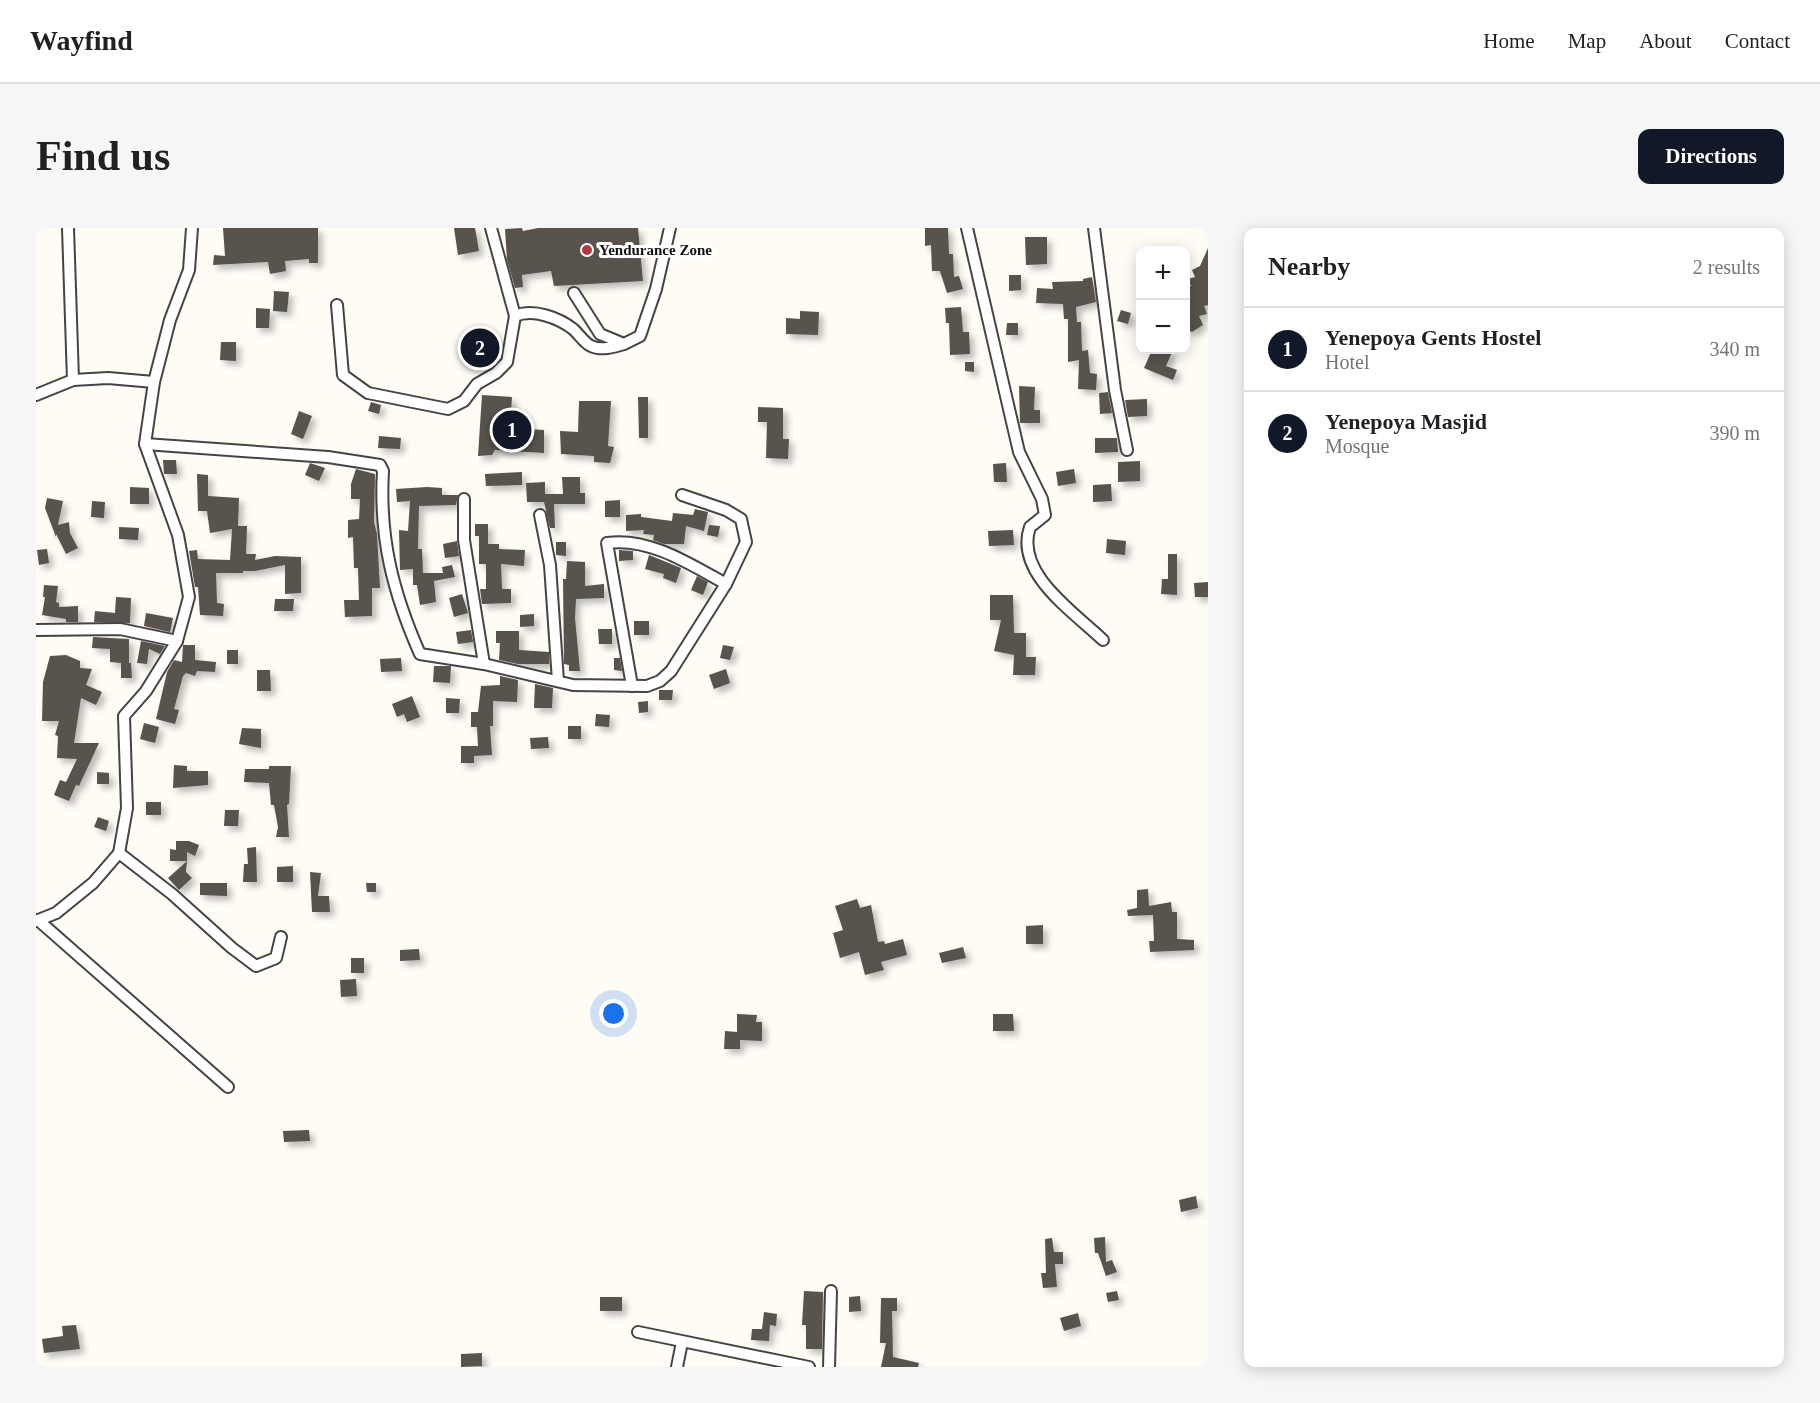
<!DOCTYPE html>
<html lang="en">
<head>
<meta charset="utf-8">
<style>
  :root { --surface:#fff; --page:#f6f6f6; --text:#202124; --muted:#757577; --line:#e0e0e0; --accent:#111827 }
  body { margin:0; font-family:Georgia,serif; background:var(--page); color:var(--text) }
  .controls { position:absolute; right:18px; top:18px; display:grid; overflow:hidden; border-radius:12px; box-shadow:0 3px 15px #0003 }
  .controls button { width:54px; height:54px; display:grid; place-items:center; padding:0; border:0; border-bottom:2px solid var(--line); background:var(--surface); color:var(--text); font:30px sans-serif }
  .you { position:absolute; left:578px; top:786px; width:21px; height:21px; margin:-15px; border:4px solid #fff; border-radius:50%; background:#1a73e8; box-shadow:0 0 0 9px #1a73e833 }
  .badge { display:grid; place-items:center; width:39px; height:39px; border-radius:50%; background:var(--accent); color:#fff; font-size:20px; font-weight:700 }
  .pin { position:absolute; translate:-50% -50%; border:3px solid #fff; box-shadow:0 2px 6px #0006 }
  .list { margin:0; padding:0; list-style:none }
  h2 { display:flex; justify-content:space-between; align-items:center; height:78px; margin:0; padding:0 24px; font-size:26px }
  h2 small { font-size:20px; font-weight:400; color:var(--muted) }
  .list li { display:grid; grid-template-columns:39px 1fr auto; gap:18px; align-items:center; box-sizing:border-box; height:84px; padding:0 24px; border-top:2px solid var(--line) }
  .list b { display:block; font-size:22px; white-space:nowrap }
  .list p { margin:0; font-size:20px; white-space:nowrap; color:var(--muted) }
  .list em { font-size:20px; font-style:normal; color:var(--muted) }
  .map { position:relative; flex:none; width:1172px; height:1139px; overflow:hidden; border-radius:12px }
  header { display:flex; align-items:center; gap:36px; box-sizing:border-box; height:84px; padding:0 30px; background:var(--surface); border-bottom:2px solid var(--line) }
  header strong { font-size:28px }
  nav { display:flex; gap:33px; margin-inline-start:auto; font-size:21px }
  .intro { display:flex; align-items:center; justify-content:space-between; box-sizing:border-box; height:144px; padding:0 36px }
  h1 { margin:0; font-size:42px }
  .button { padding:15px 27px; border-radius:12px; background:var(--accent); color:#fff; font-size:21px; font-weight:700 }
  main { display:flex; gap:36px; padding:0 36px }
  aside { flex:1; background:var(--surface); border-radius:12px; box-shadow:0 3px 15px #0003 }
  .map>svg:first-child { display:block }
  .building { fill:#58524e; filter:url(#shadow) }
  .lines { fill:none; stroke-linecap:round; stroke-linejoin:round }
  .street-casing { stroke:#444; stroke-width:14 }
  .street { stroke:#fff; stroke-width:10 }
  .poi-dot { fill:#b23742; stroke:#fff; stroke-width:2 }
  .labels { text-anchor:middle; stroke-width:6; stroke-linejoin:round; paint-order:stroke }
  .poi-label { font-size:15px; font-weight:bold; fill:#111; stroke:#fff; text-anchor:start }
</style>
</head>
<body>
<header>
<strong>Wayfind</strong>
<nav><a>Home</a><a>Map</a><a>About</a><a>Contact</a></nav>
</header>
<div class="intro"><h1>Find us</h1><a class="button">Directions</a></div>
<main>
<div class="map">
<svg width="1172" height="1139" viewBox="0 0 1172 1139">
  <defs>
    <filter id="shadow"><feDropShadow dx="4.5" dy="4.5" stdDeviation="3" flood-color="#0004"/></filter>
  </defs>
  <rect width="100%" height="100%" fill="#fefcf5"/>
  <g class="building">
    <polygon points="187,0 282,0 282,35 273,35 273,31 249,33 250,43 234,46 232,34 177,37 178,27 189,28"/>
    <polygon points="418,0 439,0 443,23 422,27"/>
    <polygon points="486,0 487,3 502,0 602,0 607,53 518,58 515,43 486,47 487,59 479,60 471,32 469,1"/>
    <polygon points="889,0 912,0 913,26 917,26 918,49 923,48 927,61 911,65 904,43 896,43 895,17 889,18"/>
    <polygon points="989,9 1011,9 1011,36 990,37"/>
    <polygon points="1172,20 1172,77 1168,78 1171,86 1163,88 1167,97 1156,104 1149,101 1149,60 1155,58 1152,51 1159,49 1156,42 1164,38"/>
    <polygon points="973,47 985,47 985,62 973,63"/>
    <polygon points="1056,49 1060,74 1040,79 1041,94 1045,94 1046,123 1052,122 1054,145 1061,146 1060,162 1042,161 1043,132 1032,134 1032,91 1028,91 1027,76 1000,75 1001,60 1017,61 1016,54 1047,53 1047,51"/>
    <polygon points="238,63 253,64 251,84 237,83"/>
    <polygon points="925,79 927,104 933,104 934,126 914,127 913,95 910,95 909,80"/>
    <polygon points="220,80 234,81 233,100 220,100"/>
    <polygon points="1085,82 1095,85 1092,96 1081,93"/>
    <polygon points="764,83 783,84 782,107 750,106 750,90 764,91"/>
    <polygon points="971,95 982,95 982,107 970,107"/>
    <polygon points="432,103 462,112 456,138 424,129"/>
    <polygon points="185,114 200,114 200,133 184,132"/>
    <polygon points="1116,122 1137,122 1130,138 1141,142 1137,152 1108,140"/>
    <polygon points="929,134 938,134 938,144 929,143"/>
    <polygon points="983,158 999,159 998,182 1004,182 1004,195 984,195"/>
    <polygon points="1072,164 1076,185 1064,186 1063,165"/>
    <polygon points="446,167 476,169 474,200 508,202 508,225 459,222 456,227 442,228"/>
    <polygon points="602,169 612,169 612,210 603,210"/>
    <polygon points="1111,171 1111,188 1092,189 1089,172"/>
    <polygon points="543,173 575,173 572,218 578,219 574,235 558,234 558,228 525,226 524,203 542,204"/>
    <polygon points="335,174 345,177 343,186 332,183"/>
    <polygon points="722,179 747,180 747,211 753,211 752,231 730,230 731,194 722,194"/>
    <polygon points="263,183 276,188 267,211 255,206"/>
    <polygon points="343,208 365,210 364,221 342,220"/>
    <polygon points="1059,210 1081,210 1082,224 1059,225"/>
    <polygon points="127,232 140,232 141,246 128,246"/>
    <polygon points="1104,233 1104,253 1082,254 1082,234"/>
    <polygon points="274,235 289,240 283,253 269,247"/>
    <polygon points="970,235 971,254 958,254 957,236"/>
    <polygon points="320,241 339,246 338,294 341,306 344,360 336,360 336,388 309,389 308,372 323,372 322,340 318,340 317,309 312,310 312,292 323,291 324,271 315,271 315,256"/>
    <polygon points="1038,241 1040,255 1022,258 1020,244"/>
    <polygon points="486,244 486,257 450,258 449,246"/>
    <polygon points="161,246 172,247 172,268 203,270 202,298 211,298 210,326 220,326 219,332 239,328 265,329 265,365 249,366 249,337 219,343 207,343 207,345 180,345 181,375 188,376 187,388 164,387 162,359 159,359 153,323 161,322 162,331 194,332 196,301 174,305 171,283 162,283"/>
    <polygon points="526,249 544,249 544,265 549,265 549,276 518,276 519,300 514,300 508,274 491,274 490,255 509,254 509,266 527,266"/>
    <polygon points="1075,256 1076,273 1057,274 1057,257"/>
    <polygon points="94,259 113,260 113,276 94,276"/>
    <polygon points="391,259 406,260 406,267 422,267 420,277 383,278 382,321 386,321 387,345 407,345 406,339 416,337 419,349 398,353 400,374 384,377 381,357 377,357 377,341 364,342 363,302 372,303 374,273 361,274 360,261"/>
    <polygon points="11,270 27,273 22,297 33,294 34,305 42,320 30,326 20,306 20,309 9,280"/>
    <polygon points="584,272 584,289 569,289 569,273"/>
    <polygon points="56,273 69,274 68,290 55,289"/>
    <polygon points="659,281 672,284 668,303 650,298 648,316 628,316 617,312 618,307 607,306 608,302 590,303 590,287 605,286 605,289 636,293 637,285 657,287"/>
    <polygon points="439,296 452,296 452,316 463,316 463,321 489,322 488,338 465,336 466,361 475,361 475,375 446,376 444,361 450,361 450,336 443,336 443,308 439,308"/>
    <polygon points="673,297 684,298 682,309 671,307"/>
    <polygon points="83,299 103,300 102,312 83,311"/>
    <polygon points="977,302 978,317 953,318 952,303"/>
    <polygon points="1071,311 1090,313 1089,327 1070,325"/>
    <polygon points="421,313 423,328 409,330 407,316"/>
    <polygon points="520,314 530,314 530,328 520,327"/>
    <polygon points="11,321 13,335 3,337 1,322"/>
    <polygon points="583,322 597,323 597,332 583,333"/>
    <polygon points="1132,326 1141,326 1141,367 1125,366 1126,351 1132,351"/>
    <polygon points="613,327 645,340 640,355 627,350 628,346 609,341"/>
    <polygon points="531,333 549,334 549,358 568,356 568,370 540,371 539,390 544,443 533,443 533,437 528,436 527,351 530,351"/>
    <polygon points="661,348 672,354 667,367 655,362"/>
    <polygon points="1172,354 1172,369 1159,369 1158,355"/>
    <polygon points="8,357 22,358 20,374 23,375 23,379 42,378 42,394 30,394 30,391 6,387 9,369 7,369"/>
    <polygon points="426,366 432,385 418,389 413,370"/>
    <polygon points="954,367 977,367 978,405 990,405 990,429 1000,429 999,447 977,447 978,427 958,423 965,392 954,392"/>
    <polygon points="80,369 95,370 94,395 58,394 59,383 79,385"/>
    <polygon points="239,371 258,371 257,383 238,383"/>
    <polygon points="110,385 137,390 134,404 108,398"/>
    <polygon points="498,386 498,398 484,399 484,387"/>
    <rect x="598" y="393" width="15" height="14"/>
    <polygon points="562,401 576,401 576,416 563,416"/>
    <polygon points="435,402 437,414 422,416 420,404"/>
    <polygon points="460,403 483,403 483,422 513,424 513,436 482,436 463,432 464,415 460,415"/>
    <polygon points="57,409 93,411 93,435 95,435 96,450 85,450 85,435 74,434 74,421 56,420"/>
    <polygon points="105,413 129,418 124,426 113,421 111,436 101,435"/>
    <polygon points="147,417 159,417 159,432 180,434 179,444 161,443 159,448 150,445 147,448 138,481 143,482 139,496 120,491 131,444 138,432 146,434"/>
    <polygon points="687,417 698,419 694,432 684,430"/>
    <rect x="191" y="422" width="11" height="14"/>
    <polygon points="30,427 44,433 44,440 56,441 50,457 66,464 60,477 45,470 38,515 63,515 43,558 40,557 33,573 18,567 24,552 30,554 41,531 21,530 22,508 19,507 23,493 6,493 7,454 14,428"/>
    <polygon points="365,430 366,443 345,444 344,431"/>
    <polygon points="578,430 584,430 586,443 578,442"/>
    <polygon points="398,438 415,438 414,455 397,454"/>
    <polygon points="690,441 694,455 678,461 673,447"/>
    <polygon points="221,442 234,442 235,463 221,463"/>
    <polygon points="464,448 482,452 481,474 457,473 457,498 454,498 456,527 438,528 438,535 425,535 425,518 442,518 441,499 435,499 435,484 442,484 445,458 464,457"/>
    <polygon points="499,456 517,460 516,480 498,480"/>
    <polygon points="623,462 637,462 636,472 623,472"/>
    <polygon points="376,468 384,489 371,494 368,486 361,489 356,476"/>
    <polygon points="410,470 424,471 423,485 410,485"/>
    <polygon points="612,473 612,484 603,485 602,474"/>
    <polygon points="560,486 574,487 573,499 559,498"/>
    <polygon points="108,495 123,499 119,515 104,511"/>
    <rect x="532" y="498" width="13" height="13"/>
    <polygon points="206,500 225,501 225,520 203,516"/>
    <polygon points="512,509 513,520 495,521 494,510"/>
    <polygon points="138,537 151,538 151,543 172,543 172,557 137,560"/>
    <polygon points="233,538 255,538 253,576 251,577 253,609 240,609 242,599 238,577 235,577 233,555 208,554 209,541 233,541"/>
    <polygon points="61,544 73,545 73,556 61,556"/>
    <rect x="110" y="574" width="15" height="13"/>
    <polygon points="189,582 203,582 202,598 188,598"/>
    <polygon points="62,589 73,593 70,603 58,599"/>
    <polygon points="140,613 153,613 163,617 159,628 151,624 151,633 134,633 134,621 140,622"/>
    <polygon points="220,619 221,654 207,654 208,636 212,636 211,620"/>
    <polygon points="151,633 150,644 156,650 143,662 132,650"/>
    <polygon points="257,638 257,654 241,654 241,639"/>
    <polygon points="274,644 285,645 282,668 293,668 294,684 276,684"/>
    <polygon points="164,655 191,655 191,668 164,667"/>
    <polygon points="330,655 340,655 340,664 331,664"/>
    <polygon points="1112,661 1113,678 1135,674 1136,684 1141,684 1141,711 1158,712 1158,722 1114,724 1113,713 1118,713 1117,687 1092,688 1091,682 1101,680 1101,662"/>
    <polygon points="821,671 824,680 835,677 842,714 848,713 849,716 867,711 871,727 845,734 848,742 829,747 823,724 804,730 797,705 807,702 799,678"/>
    <polygon points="1007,697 1007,716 990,716 990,698"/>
    <polygon points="927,719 930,730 906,735 903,725"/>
    <polygon points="383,721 384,732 364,733 364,722"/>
    <rect x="315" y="730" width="13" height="15"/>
    <polygon points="320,751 321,768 305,769 304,752"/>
    <polygon points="701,786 721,787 720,794 726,794 726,813 704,812 704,821 688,821 689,803 701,804"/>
    <polygon points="957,786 977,786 978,803 957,803"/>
    <polygon points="273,902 274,913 248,914 247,903"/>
    <polygon points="1160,968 1162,980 1145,984 1143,972"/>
    <polygon points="1069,1009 1070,1034 1076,1032 1081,1044 1070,1048 1062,1025 1059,1025 1058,1010"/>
    <polygon points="1016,1010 1018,1024 1027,1024 1027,1036 1019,1036 1021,1059 1007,1060 1005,1045 1010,1045 1009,1011"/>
    <polygon points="768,1063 787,1064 786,1121 770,1121 770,1097 766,1097"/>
    <polygon points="1081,1063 1083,1072 1072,1074 1070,1065"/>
    <polygon points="824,1068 825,1083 813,1084 813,1069"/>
    <rect x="564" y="1069" width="22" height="14"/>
    <polygon points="845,1070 861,1070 861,1083 856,1083 857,1129 883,1135 882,1139 845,1139 850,1115 844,1115"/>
    <polygon points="728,1084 741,1086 740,1098 734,1097 733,1113 715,1112 716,1101 726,1101"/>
    <polygon points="1042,1085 1045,1098 1028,1103 1024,1090"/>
    <polygon points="40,1097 44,1121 8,1125 6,1111 27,1108 26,1098"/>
    <polygon points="446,1125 446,1138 425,1139 425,1126"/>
  </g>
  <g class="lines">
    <g class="street-casing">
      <g id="street">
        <polyline points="32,0 37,152"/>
        <polyline points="455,0 479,88"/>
        <path d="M931 0 983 224 1006 271 1009 287 994 299C978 345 1038 384 1067 412"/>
        <polyline points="1058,0 1079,162 1091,222"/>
        <polyline points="538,65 564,106 588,116 604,108 620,61 634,0"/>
        <path d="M301 77 307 147 332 165 412 181 428 173 441 156 460 145 471 134 479 88C497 80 523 90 537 101 543 106 548 115 555 118 565 123 578 119 588 116"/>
        <polyline points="0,167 37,152 72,150 118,154"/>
        <path d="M109 216 292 229 344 237 347 243C343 310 357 365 384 426L448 436 537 457 611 458 624 453 635 443 690 356 710 314 705 291 690 282 646 267"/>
        <polyline points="428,271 428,312 448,436"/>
        <polyline points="504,287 514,337 522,453"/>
        <polyline points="0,402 84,401 141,413"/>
        <path d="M596 458 571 315C613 309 654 336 690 356"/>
        <polyline points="83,625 136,666 196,720 220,738 240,730 245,709"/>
        <polyline points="2,692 192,859"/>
        <polyline points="0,693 20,685 57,655 83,625 91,580 88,488 110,463 141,413 153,369 142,307 109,216 118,154 134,92 153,42 156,0"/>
        <polyline points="602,1104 773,1139"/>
        <polyline points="641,1139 646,1114"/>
        <polyline points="793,1139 795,1063"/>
      </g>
    </g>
    <use href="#street" class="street"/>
  </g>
  <circle class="poi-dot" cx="551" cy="22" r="6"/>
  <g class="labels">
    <g class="poi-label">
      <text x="563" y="27">Yendurance Zone</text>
    </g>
  </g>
</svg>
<div class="controls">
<button>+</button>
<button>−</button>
</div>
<div class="you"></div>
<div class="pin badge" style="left:476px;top:202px">1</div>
<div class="pin badge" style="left:444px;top:120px">2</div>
</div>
<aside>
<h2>Nearby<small>2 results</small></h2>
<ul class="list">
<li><span class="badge">1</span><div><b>Yenepoya Gents Hostel</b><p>Hotel</p></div><em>340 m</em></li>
<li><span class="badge">2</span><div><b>Yenepoya Masjid</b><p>Mosque</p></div><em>390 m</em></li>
</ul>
</aside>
</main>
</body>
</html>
